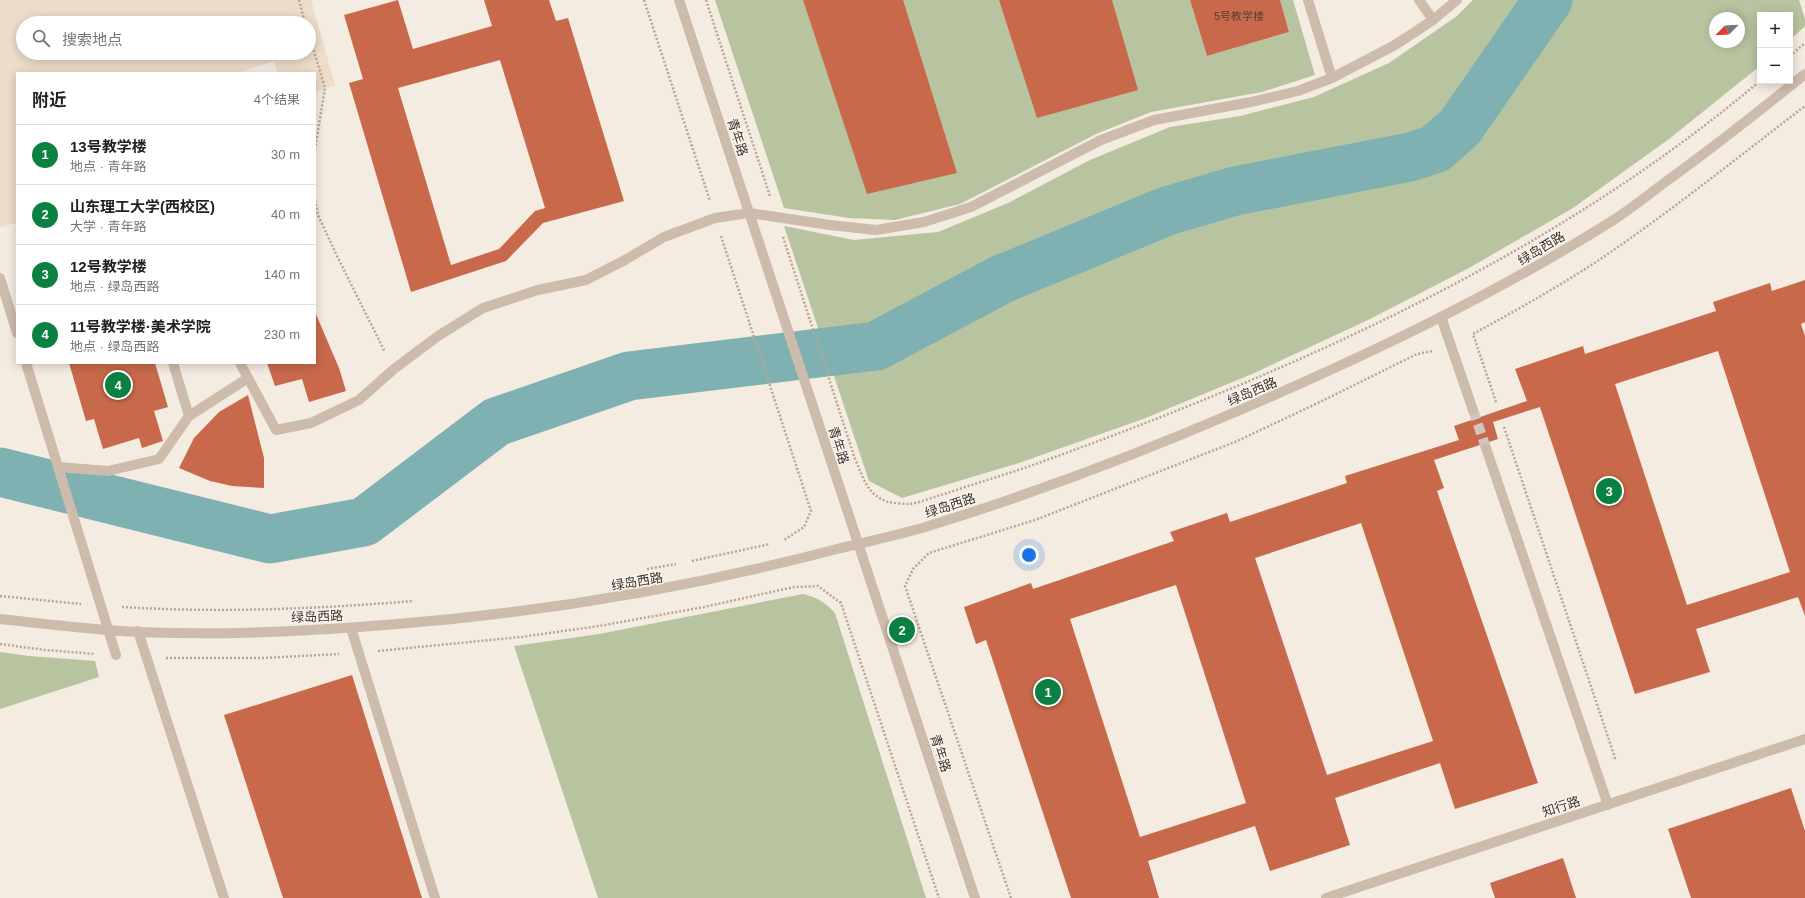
<!DOCTYPE html>
<html lang="zh">
<head>
<meta charset="utf-8">
<style>
  :root { --surface:#fff; --page:#f6f6f6; --text:#222; --muted:#767676; --line:#e0e0e0; --accent:#0b8043 }
  body { margin:0; font-family:Arial,"Noto Sans SC",sans-serif; background:var(--page); color:var(--text) }
  .controls { position:absolute; right:12px; top:12px; display:grid; overflow:hidden; border-radius:0px; box-shadow:0 2px 10px #0003 }
  .controls button { width:36px; height:36px; display:grid; place-items:center; padding:0; border:0; border-bottom:1px solid var(--line); background:var(--surface); color:var(--text); font:20px sans-serif }
  .compass { position:absolute; left:1709px; top:12px; width:36px; height:36px; border-radius:50%; background:var(--surface); box-shadow:0 2px 10px #0003; rotate:246deg }
  .you { position:absolute; left:1029px; top:555px; width:14px; height:14px; margin:-10px; border:3px solid #fff; border-radius:50%; background:#1a73e8; box-shadow:0 0 0 6px #1a73e833 }
  .badge { display:grid; place-items:center; width:26px; height:26px; border-radius:50%; background:var(--accent); color:#fff; font-size:13px; font-weight:700 }
  .pin { position:absolute; translate:-50% -50%; border:2px solid #fff; box-shadow:0 1px 4px #0006 }
  .list { margin:0; padding:0; list-style:none }
  h2 { display:flex; justify-content:space-between; align-items:center; height:52px; margin:0; padding:0 16px; font-size:17px }
  h2 small { font-size:13px; font-weight:400; color:var(--muted) }
  .list li { display:grid; grid-template-columns:26px 1fr auto; gap:12px; align-items:center; box-sizing:border-box; height:60px; padding:0 16px; border-top:1px solid var(--line) }
  .list b { display:block; font-size:15px; white-space:nowrap }
  .list p { margin:0; font-size:13px; white-space:nowrap; color:var(--muted) }
  .list em { font-size:13px; font-style:normal; color:var(--muted) }
  .icon { flex:none; width:22px; height:22px; fill:none; stroke:currentColor; stroke-width:2; stroke-linecap:round; stroke-linejoin:round }
  .map { position:relative; flex:none; width:1805px; height:898px; overflow:hidden }
  .search { position:absolute; background:var(--surface); box-shadow:0 2px 10px #0003; left:16px; top:16px; width:300px; height:44px; display:flex; align-items:center; gap:10px; box-sizing:border-box; padding:0 14px; border-radius:22px; color:var(--muted); font-size:15px }
  .panel { position:absolute; background:var(--surface); box-shadow:0 2px 10px #0003; left:16px; top:72px; width:300px; height:292px; border-radius:0px }
  .map>svg:first-child { display:block }
  .green { fill:#b8c4a0; fill-rule:evenodd }
  .plaza { fill:#ecdcc8; fill-rule:evenodd }
  .lines { fill:none; stroke-linecap:round; stroke-linejoin:round }
  .river { stroke:#7fb0b2; stroke-width:49 }
  .building { fill:#c8694b; fill-rule:evenodd }
  .minor-tunnel { stroke:#cfc6bd; stroke-width:10; stroke-dasharray:10 5; stroke-linecap:butt }
  .path { stroke:#b9a596; stroke-width:2.5; stroke-dasharray:2 2; stroke-linecap:butt }
  .minor { stroke:#cdbbac; stroke-width:10 }
  .labels { text-anchor:middle; stroke-width:3; stroke-linejoin:round; paint-order:stroke }
  .number-label { font-size:11px; fill:#5e3e33 }
  .street-label { font-size:13px; fill:#3b302b; stroke:#fbf5ee }
</style>
</head>
<body>
<div class="map">
<svg width="1805" height="898" viewBox="0 0 1805 898">
  <rect width="100%" height="100%" fill="#f4ebe1"/>
  <g class="green">
    <polygon points="715,0 1190,0 1207,56 1289,32 1280,0 1293,0 1315,75 1262,92 1151,112 1096,134 960,204 895,220 849,218 784,208"/>
    <path d="M1473 0H1799L1805 19V26L1790 40V15H1760V66L1669 139 1573 208 1469 268 1368 320 1252 374 1143 419 1019 463 902 498 869 481 784 226 854 240 938 232 1008 203 1090 160 1170 127 1240 116 1314 97 1389 63 1457 16ZM1715 18H1739V42H1715Z"/>
    <path d="M803 594C818 598 825 602 835 613L926 898H598L514 646 599 634Z"/>
    <polygon points="0,652 29,656 95,661 99,677 0,709"/>
  </g>
  <path class="plaza" d="M0 0H311L335 85 315 92V73H278L274 61 237 73H17V223L0 227ZM23 23H309V53H23Z"/>
  <g class="lines">
    <polyline class="river" points="0,472 270,539 364,522 496,422 629,376 876,346 1002,279 1167,211 1235,191 1410,157 1435,149 1460,127 1548,0"/>
  </g>
  <g class="building">
    <path d="M398 0 413 49 492 26 484 0H549L556 21 568 18 624 201 543 223 506 261 411 292 349 83 363 79 344 15ZM500 60 545 208 535 211 499 249 451 265 398 88Z"/>
    <polygon points="803,0 903,0 957,173 867,194"/>
    <polygon points="999,0 1112,0 1138,90 1037,118"/>
    <polygon points="1190,0 1280,0 1289,32 1207,56"/>
    <path d="M1805 280V322L1801 324 1805 336V616L1798 597 1696 629 1710 672 1635 694 1540 407 1493 422 1498 439 1434 460 1444 488 1437 491 1538 783 1455 809 1440 763 1335 798 1350 845 1270 871 1255 826 1148 861 1159 898H1071L986 640 976 644 964 607 1031 583 1033 589 1174 541 1170 532 1227 513 1230 522 1347 483 1345 476 1459 440 1454 426 1527 401 1515 369 1583 346 1585 354 1716 311 1713 302 1770 283 1772 291ZM1718 351 1790 572 1687 605 1615 384ZM1361 523 1433 741 1327 775 1255 558ZM1176 585 1246 803 1140 837 1070 619Z"/>
    <polygon points="315,312 339,368 346,391 309,402 302,379 275,386 267,363 315,363"/>
    <polygon points="69,363 155,363 168,407 154,411 163,441 142,448 139,438 103,449 94,419 86,421"/>
    <polygon points="248,395 264,458 264,488 232,486 210,481 179,468 194,438 219,412"/>
    <polygon points="352,675 422,898 283,898 224,715"/>
    <polygon points="1791,788 1805,831 1805,898 1691,898 1668,829"/>
    <polygon points="1563,858 1576,898 1495,898 1490,883"/>
  </g>
  <g class="lines">
    <polyline class="minor-tunnel" points="1473,410 1486,448"/>
    <g class="path">
      <polyline points="299,0 305,23"/>
      <polyline points="644,0 710,201"/>
      <polyline points="706,0 770,196"/>
      <polyline points="309,35 325,88 315,149"/>
      <polyline points="1790,56 1805,43"/>
      <polyline points="315,200 318,215 337,256 385,352"/>
      <polyline points="721,236 811,511 804,527 784,540"/>
      <path d="M783 237 855 459C864 478 866 494 888 502 894 503 903 504 909 504 920 503 933 497 944 494 974 484 1004 475 1033 465 1291 372 1549 259 1760 81"/>
      <path d="M1496 402 1473 334C1515 311 1558 287 1599 260 1670 212 1737 158 1805 106"/>
      <polyline points="1504,427 1615,758 1612,759"/>
      <polyline points="692,561 770,544"/>
      <polyline points="647,569 676,564"/>
      <polyline points="0,596 81,604"/>
      <path d="M122 607C219 613 316 609 413 601"/>
      <polyline points="0,644 45,650 95,654"/>
      <polyline points="378,651 521,637 599,626 704,607 794,587 818,586 841,603 939,898"/>
      <polyline points="166,658 263,658 339,654"/>
      <polyline points="1011,898 905,586 913,569 929,553 1035,520 1235,442 1320,402 1417,354 1433,351"/>
    </g>
    <g class="minor">
      <polyline points="679,0 975,898"/>
      <polyline points="1308,0 1332,78"/>
      <polyline points="1419,0 1433,20"/>
      <polyline points="0,278 17,333"/>
      <polyline points="1441,317 1473,410"/>
      <polyline points="26,363 116,655"/>
      <polyline points="173,363 189,416"/>
      <polyline points="240,363 248,378"/>
      <polyline points="1486,448 1608,805"/>
      <polyline points="58,467 108,471 159,459 189,416 248,378 276,430 311,423 359,400 394,369 438,336 483,308 538,290 586,280 625,260 664,237 715,218 749,213 830,225 876,230 924,222 971,207 1101,140 1154,120 1251,102 1298,91 1332,78 1395,45 1433,20 1457,0"/>
      <path d="M0 619C35 623 71 627 106 630 201 637 303 632 397 624 547 612 692 587 837 549 865 542 894 536 922 528 1030 495 1136 455 1240 410 1368 355 1494 295 1612 221 1634 207 1654 190 1675 175 1719 143 1762 109 1805 74"/>
      <polyline points="351,628 435,898"/>
      <polyline points="138,631 224,898"/>
      <polyline points="1326,898 1805,739"/>
    </g>
  </g>
  <g class="labels">
    <g class="number-label">
      <text x="1239" y="20">5号教学楼</text>
    </g>
    <g class="street-label">
      <text transform="translate(738 137) rotate(72)" y="5">青年路</text>
      <text transform="translate(1541 248) rotate(-31)" y="5">绿岛西路</text>
      <text transform="translate(1252 391) rotate(-23)" y="5">绿岛西路</text>
      <text transform="translate(839 445) rotate(72)" y="5">青年路</text>
      <text transform="translate(950 505) rotate(-18)" y="5">绿岛西路</text>
      <text transform="translate(637 581) rotate(-10)" y="5">绿岛西路</text>
      <text transform="translate(317 616) rotate(-2)" y="5">绿岛西路</text>
      <text transform="translate(941 753) rotate(72)" y="5">青年路</text>
      <text transform="translate(1561 806) rotate(-18)" y="5">知行路</text>
    </g>
  </g>
</svg>
<div class="controls">
<button>+</button>
<button>−</button>
</div>
<svg class="compass" viewBox="-18 -18 36 36"><path d="M0-13l5 13h-10z" fill="#e53935"/><path d="M0 13l5-13h-10z" fill="#767676"/></svg>
<div class="you"></div>
<div class="pin badge" style="left:1048px;top:692px">1</div>
<div class="pin badge" style="left:902px;top:630px">2</div>
<div class="pin badge" style="left:1609px;top:491px">3</div>
<div class="pin badge" style="left:118px;top:385px">4</div>
<div class="search"><svg class="icon" aria-label="search" viewBox="0 0 24 24"><circle cx="10" cy="10" r="6"/><path d="M15 15l6 6"/></svg>搜索地点</div>
<section class="panel">
<h2>附近<small>4个结果</small></h2>
<ul class="list">
<li><span class="badge">1</span><div><b>13号教学楼</b><p>地点 · 青年路</p></div><em>30 m</em></li>
<li><span class="badge">2</span><div><b>山东理工大学(西校区)</b><p>大学 · 青年路</p></div><em>40 m</em></li>
<li><span class="badge">3</span><div><b>12号教学楼</b><p>地点 · 绿岛西路</p></div><em>140 m</em></li>
<li><span class="badge">4</span><div><b>11号教学楼·美术学院</b><p>地点 · 绿岛西路</p></div><em>230 m</em></li>
</ul>
</section>
</div>
</body>
</html>
